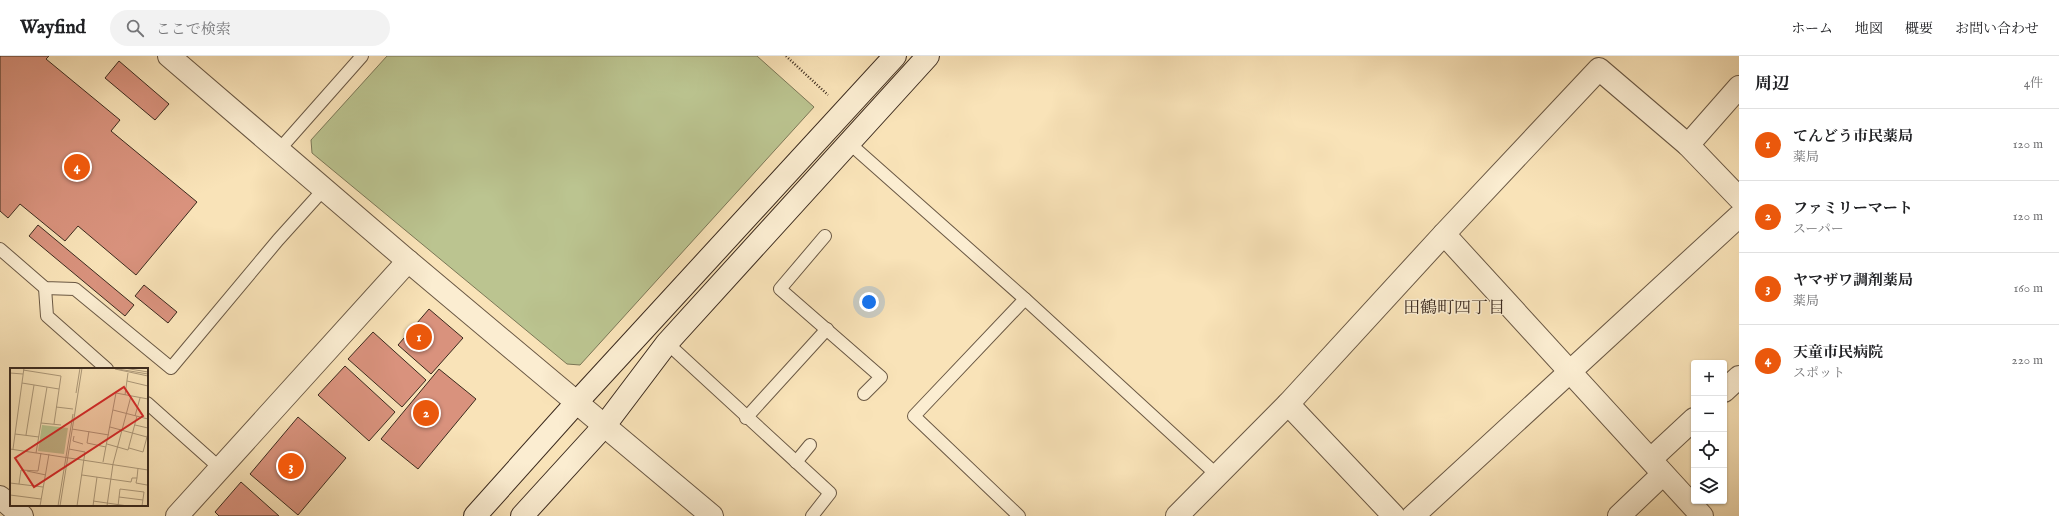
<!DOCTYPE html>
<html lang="ja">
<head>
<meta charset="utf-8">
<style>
  :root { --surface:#fff; --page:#f2f2f2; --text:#202124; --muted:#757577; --line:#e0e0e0; --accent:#ea580c }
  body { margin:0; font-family:"IM FELL English","Noto Serif JP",serif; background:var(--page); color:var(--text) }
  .controls { position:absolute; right:12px; bottom:12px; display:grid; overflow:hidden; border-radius:4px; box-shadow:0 1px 3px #0004 }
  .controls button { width:36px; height:36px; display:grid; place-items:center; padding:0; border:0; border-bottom:1px solid var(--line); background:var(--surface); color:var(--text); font:20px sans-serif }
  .you { position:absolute; left:869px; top:246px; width:14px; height:14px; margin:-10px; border:3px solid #fff; border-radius:50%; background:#1a73e8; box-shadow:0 0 0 6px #1a73e833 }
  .badge { display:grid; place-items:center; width:26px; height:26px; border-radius:50%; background:var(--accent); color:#fff; font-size:13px; font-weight:700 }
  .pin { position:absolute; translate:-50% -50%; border:2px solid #fff; box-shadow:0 1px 4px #0006 }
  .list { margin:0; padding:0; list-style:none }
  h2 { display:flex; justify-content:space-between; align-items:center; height:52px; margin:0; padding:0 16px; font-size:17px }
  h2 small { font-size:13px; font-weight:400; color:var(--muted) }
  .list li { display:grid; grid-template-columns:26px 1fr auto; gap:12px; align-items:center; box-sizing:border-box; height:72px; padding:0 16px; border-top:1px solid var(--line) }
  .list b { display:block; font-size:15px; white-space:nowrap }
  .list p { margin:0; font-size:13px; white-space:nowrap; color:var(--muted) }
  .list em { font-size:13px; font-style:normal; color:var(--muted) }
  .icon { flex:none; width:22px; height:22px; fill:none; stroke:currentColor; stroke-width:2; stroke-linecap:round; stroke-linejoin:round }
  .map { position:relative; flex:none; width:1739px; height:460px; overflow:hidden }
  header { display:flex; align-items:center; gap:24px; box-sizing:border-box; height:56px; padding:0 20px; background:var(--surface); border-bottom:1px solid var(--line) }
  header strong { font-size:19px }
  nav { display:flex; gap:22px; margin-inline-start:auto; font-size:14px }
  .search { width:280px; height:36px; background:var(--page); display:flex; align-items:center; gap:10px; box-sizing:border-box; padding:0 14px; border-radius:22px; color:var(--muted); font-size:15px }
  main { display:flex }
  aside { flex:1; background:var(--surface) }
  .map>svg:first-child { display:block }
  .green { fill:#bbc490; stroke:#7b7757 }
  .building { fill:#d9927d; stroke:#3b2a1e }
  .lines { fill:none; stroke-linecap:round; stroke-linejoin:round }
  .lane-casing { stroke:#6a5844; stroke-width:14 }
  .street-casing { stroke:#6a5844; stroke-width:24 }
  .secondary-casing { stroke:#3b2a1e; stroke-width:24 }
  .path { stroke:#3b2a1e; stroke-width:2.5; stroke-dasharray:1 2; stroke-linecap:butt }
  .lane { stroke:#fbedd1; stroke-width:12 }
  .street { stroke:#fbedd1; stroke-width:22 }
  .secondary { stroke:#fbedd1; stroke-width:22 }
  .labels { text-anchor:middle; stroke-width:3; stroke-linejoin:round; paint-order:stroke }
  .neighbourhood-label { font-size:17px; fill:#3b2a1e; stroke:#fbedd1 }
  .inset-road { fill:none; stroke:#ad997a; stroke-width:1 }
  .view { fill:#d62828; fill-opacity:0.15; stroke:#d62828; stroke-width:2 }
  .inset-edge { fill:none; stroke:#3b2a1e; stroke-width:2 }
</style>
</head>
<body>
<header>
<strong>Wayfind</strong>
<div class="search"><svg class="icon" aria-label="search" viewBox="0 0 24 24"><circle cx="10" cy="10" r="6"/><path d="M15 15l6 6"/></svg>ここで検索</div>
<nav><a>ホーム</a><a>地図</a><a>概要</a><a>お問い合わせ</a></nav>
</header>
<main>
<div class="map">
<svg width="1739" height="460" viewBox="0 0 1739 460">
  <rect width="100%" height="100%" fill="#f9e3b8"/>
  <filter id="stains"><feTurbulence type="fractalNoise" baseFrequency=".005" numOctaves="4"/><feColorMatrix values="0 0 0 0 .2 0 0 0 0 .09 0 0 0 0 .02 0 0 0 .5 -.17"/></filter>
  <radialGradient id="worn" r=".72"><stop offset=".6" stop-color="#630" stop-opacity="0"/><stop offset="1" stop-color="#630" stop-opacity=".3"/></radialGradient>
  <polygon class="green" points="387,0 757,0 814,51 580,309 567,308 312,97 311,84"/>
  <g class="building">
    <polygon points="0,0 49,0 46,3 120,64 111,75 197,146 136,219 78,170 65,185 20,148 8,162 0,155"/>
    <polygon points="119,5 169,48 155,64 105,22"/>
    <polygon points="38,169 134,249 125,260 29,180"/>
    <polygon points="144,229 177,256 168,267 135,240"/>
    <polygon points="429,253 463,282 431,318 398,289"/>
    <polygon points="373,276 426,324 402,351 348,303"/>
    <polygon points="345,310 395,356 369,385 318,339"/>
    <polygon points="439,313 476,343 418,413 381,383"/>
    <polygon points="298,361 346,402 298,459 250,418"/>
    <polygon points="241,426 279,460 219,460 215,456"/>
  </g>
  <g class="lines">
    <g class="lane-casing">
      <g id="lane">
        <polyline points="849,87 1025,243 1217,419"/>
        <polyline points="278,95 362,0"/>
        <polyline points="825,180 780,233 881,321 864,338"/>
        <polyline points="0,193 45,232 75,233 171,312 278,184 324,133"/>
        <polyline points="45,232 47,260 107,313"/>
        <polyline points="667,287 830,437 812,460"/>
        <polyline points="147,347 221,413"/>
        <polyline points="746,362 827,273"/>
        <polyline points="796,406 810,389"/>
        <polyline points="1019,460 914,360 1025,243"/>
      </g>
    </g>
    <g class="street-casing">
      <g id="street">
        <polyline points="169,0 408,205 712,460"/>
        <polyline points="1688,89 1739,31"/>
        <polyline points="1444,178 1702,460"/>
        <polyline points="1724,335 1739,321"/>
        <polyline points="1288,348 1394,460"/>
        <polyline points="1651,403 1694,363"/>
        <polyline points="0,441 22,460"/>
        <polyline points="177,460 408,205"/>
        <polyline points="1177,460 1288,348 1444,178 1599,13 1688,89 1739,142"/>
        <polyline points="1413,460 1739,160"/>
        <polyline points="1619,460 1663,418"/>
      </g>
    </g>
    <g class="secondary-casing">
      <g id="secondary">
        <polyline points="475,460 577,346 895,0"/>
        <polyline points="522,460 605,369 667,287 928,0"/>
      </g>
    </g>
    <polyline class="path" points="786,0 828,39"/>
    <use href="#lane" class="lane"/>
    <use href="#street" class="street"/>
    <use href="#secondary" class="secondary"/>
  </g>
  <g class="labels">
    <g class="neighbourhood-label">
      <text x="1454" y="257">田鶴町四丁目</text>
    </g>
  </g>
  <g transform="translate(10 312)">
    <rect width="138" height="138" fill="#f9e3b8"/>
    <path d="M32 57 58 60 54 86 28 83Z" fill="#bbc490"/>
    <path class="inset-road" d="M102 0 138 6M114 0 138 4M105 1 138 8M13 2 51 8 44 56M0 5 13 6M117 13 138 18M12 15 49 21M66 25 70 0M115 27 118 5M46 39 63 41M103 42 138 51M125 48 130 30M31 55 51 57M125 57 138 60M100 59 137 69M62 61 99 67M79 63 77 75 96 79M5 66 29 69M16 67 24 17M64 68 63 73 73 76M97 76 118 82 127 48M119 80 133 84 138 65M0 81 138 102M3 81 14 0M59 81 75 84 67 138M26 85 37 19M93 94 106 25 138 31M17 103 36 107M72 107 121 114 122 110H127L128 100M127 110 126 115 137 117M0 115 33 119M9 116 11 102 28 103 31 85M0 127 31 131M109 129 133 132M83 133 118 138M30 138 39 86M48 138 63 46M50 138 72 0M83 138 87 109M97 138 103 96 121 28M108 138 110 121 134 124 132 138"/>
    <path class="view" d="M114 19 133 48 24 119 5 90Z"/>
    <rect width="138" height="138" class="inset-edge"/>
  </g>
  <rect width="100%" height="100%" filter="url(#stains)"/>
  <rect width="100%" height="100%" fill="url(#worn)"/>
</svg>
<div class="controls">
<button>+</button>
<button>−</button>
<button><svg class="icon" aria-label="locate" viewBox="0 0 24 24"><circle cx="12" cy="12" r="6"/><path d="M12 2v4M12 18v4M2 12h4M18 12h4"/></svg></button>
<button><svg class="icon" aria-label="layers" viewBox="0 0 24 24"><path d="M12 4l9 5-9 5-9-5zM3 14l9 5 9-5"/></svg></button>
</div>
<div class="you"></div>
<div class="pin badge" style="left:419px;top:281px">1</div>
<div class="pin badge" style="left:426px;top:357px">2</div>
<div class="pin badge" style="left:291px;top:410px">3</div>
<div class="pin badge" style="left:77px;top:111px">4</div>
</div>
<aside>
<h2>周辺<small>4件</small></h2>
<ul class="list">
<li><span class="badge">1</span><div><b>てんどう市民薬局</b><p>薬局</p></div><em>120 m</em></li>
<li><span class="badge">2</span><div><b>ファミリーマート</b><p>スーパー</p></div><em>120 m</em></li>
<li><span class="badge">3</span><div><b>ヤマザワ調剤薬局</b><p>薬局</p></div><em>160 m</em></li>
<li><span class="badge">4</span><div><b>天童市民病院</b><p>スポット</p></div><em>220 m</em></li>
</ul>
</aside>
</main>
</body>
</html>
